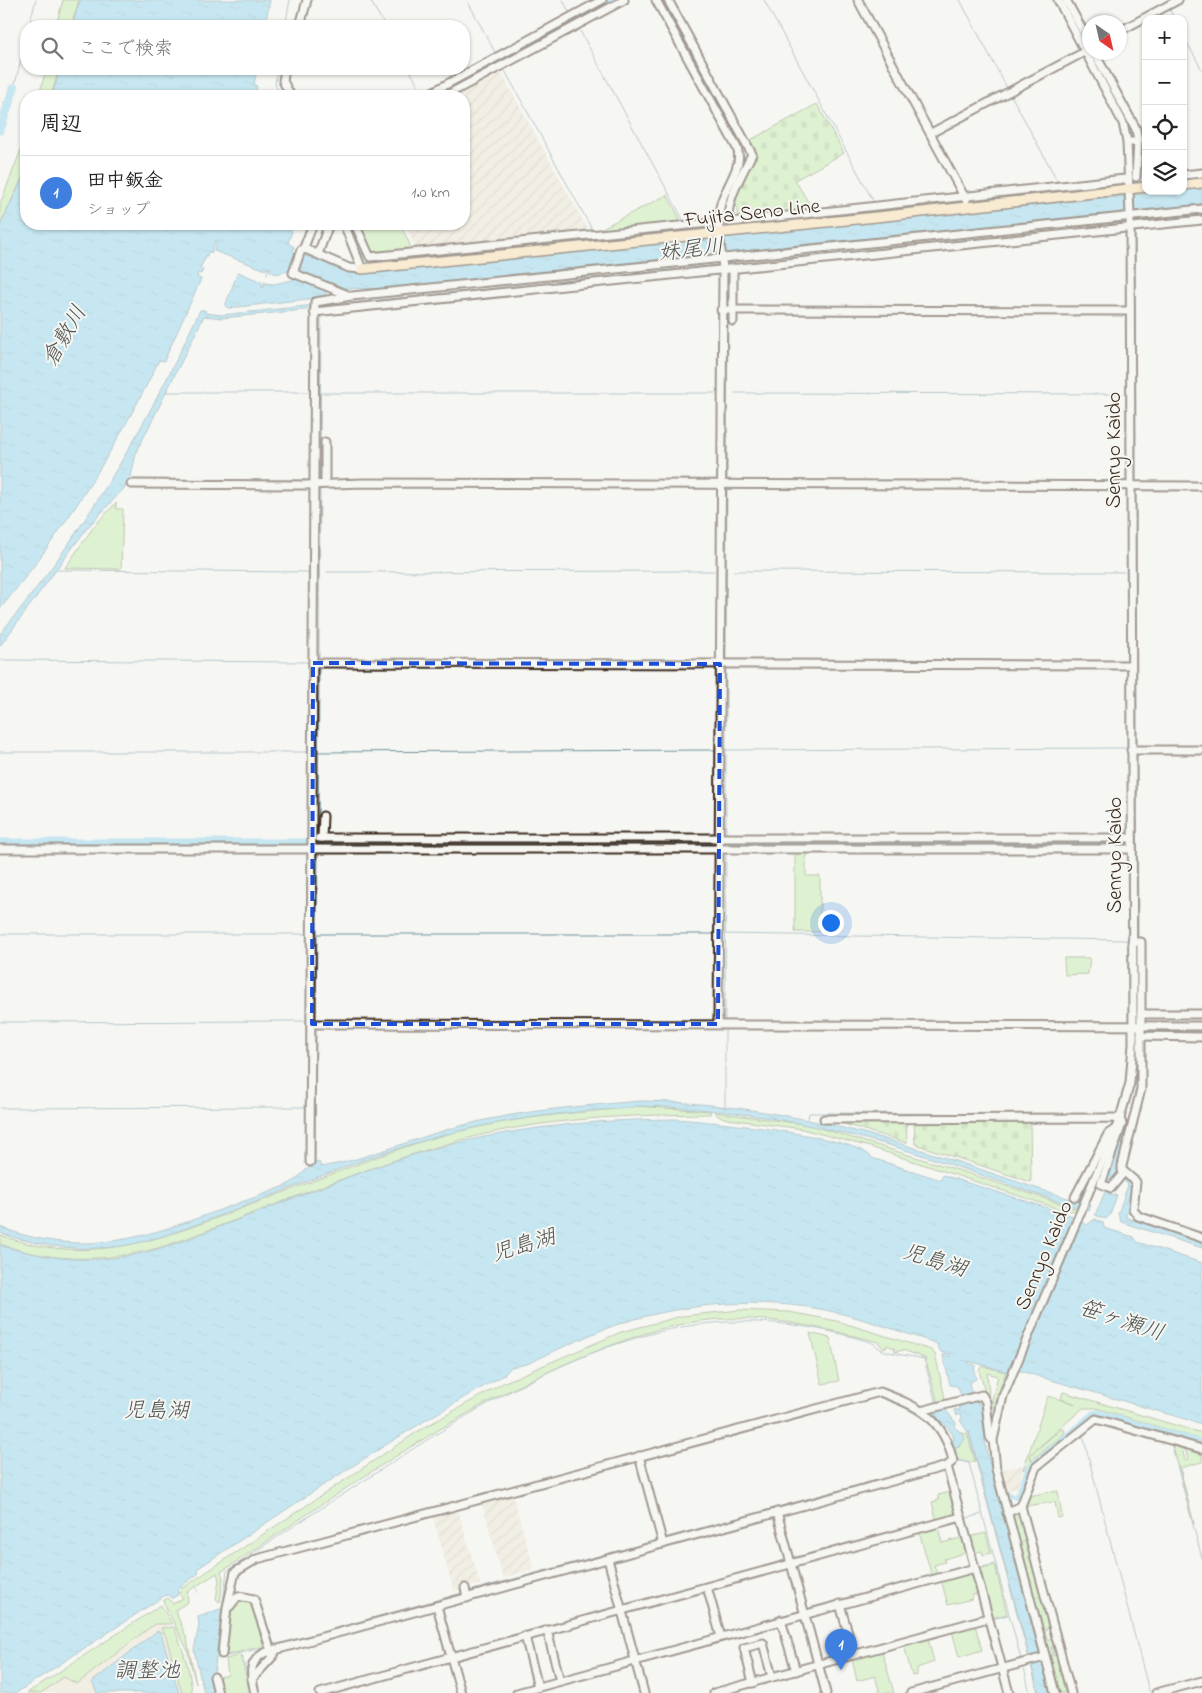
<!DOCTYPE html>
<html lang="ja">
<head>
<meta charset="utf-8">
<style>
  :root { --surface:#fff; --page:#f2f2f2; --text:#222; --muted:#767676; --line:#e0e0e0; --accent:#0f766e }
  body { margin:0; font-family:"Indie Flower","Klee One",sans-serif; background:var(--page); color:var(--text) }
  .controls { position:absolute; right:15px; top:15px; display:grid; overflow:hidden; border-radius:10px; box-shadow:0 1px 4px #0004 }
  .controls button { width:45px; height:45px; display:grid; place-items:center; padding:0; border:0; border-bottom:1px solid var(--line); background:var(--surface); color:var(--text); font:25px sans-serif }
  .compass { position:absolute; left:1082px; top:15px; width:45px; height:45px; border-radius:50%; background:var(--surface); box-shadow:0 1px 4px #0004; rotate:146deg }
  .you { position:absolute; left:830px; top:922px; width:18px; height:18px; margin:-12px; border:4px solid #fff; border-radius:50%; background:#1a73e8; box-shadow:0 0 0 8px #1a73e833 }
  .badge { display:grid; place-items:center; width:32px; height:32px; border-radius:50%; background:var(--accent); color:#fff; font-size:16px; font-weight:700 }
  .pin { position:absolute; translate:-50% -41px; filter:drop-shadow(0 1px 2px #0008) }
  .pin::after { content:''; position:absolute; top:26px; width:18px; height:15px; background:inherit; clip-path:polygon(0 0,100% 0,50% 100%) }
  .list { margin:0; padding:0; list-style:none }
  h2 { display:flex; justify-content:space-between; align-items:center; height:65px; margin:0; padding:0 20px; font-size:21px }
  h2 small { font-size:16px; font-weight:400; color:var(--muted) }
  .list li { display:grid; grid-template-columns:32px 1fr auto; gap:15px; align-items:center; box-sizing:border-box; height:75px; padding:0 20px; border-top:1px solid var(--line) }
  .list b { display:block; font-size:19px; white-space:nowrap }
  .list p { margin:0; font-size:16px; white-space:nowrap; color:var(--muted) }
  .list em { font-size:16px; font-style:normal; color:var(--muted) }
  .icon { flex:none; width:28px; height:28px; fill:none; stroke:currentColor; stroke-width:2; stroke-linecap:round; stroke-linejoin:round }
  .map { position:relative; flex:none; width:1202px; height:1693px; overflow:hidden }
  .search { position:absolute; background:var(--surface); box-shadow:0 1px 4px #0004; left:20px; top:20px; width:450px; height:55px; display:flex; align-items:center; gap:12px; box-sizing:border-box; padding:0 18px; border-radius:20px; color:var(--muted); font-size:19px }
  .panel { position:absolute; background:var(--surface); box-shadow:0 1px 4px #0004; left:20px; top:90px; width:450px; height:140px; border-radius:20px }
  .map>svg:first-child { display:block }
  .built { fill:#ece4d3 }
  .industrial { fill:url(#industrial-furrows) }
  .green { fill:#c0eca9; stroke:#7e8b64 }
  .forest { fill:url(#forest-firs); stroke:#7e8b64 }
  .cemetery { fill:url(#cemetery-stones); stroke:#7e8b64 }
  .garden { fill:url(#garden-dots); stroke:#7e8b64 }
  .water { fill:url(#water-ripples); stroke:#6c909b }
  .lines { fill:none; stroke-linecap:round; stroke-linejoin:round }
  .stream { stroke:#6c909b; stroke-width:1 }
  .canal { stroke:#8dd4ef; stroke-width:5 }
  .river { stroke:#8dd4ef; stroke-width:9 }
  .minor-casing { stroke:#3b2a1e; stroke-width:11 }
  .major-casing { stroke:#3b2a1e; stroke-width:12 }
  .minor { stroke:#f6f6f2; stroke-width:7 }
  .major { stroke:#faddab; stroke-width:9 }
  .marked { fill:none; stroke:#1d4ed8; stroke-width:4; stroke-dasharray:10 6; stroke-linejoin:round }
  .labels { text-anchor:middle; stroke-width:4; stroke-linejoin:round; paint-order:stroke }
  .street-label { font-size:21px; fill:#3b2a1e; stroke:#f6f6f2 }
  .water-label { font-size:22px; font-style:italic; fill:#505452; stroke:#f6f6f2 }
</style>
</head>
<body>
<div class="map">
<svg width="1202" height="1693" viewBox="0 0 1202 1693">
  <defs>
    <pattern id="industrial-furrows" width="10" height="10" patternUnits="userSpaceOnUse" patternTransform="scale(1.25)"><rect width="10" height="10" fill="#ece4d3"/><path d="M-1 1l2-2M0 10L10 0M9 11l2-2" fill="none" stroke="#cbc4b5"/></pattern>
    <pattern id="forest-firs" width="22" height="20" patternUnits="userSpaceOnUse" patternTransform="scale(1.25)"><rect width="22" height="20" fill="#c0eca9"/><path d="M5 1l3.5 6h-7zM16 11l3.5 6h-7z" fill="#a6cb91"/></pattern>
    <pattern id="cemetery-stones" width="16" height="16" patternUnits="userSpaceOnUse" patternTransform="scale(1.25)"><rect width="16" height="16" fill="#c0eca9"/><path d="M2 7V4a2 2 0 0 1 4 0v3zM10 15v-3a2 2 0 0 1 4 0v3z" fill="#a6cb91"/></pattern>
    <pattern id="garden-dots" width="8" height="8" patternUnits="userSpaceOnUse" patternTransform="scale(1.25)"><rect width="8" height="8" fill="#c0eca9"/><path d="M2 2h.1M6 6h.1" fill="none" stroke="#a6cb91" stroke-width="1.8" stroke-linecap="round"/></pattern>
    <pattern id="water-ripples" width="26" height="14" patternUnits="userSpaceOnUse" patternTransform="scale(1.25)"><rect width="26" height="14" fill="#8dd4ef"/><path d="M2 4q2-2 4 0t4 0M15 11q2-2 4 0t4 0" fill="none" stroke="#7bb6cc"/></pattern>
  </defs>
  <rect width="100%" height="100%" fill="#f6f6f2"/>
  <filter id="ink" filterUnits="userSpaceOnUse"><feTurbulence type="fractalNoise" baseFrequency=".02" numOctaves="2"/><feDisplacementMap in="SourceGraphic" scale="10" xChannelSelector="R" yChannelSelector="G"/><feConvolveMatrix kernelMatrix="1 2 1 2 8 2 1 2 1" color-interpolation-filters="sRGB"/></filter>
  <g filter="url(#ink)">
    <polygon class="built" points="161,1607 186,1693 29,1693"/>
    <g class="industrial">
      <polygon points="498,70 500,71 590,233 416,249 405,224 464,224 464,96 450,96"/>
      <polygon points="1024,1465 1018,1488 1005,1491 1000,1470"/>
      <polygon points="512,1493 534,1569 503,1578 481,1500"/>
      <polygon points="457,1507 480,1584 454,1591 432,1514"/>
    </g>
    <g class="green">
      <polygon points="63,0 79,0 71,26 56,26"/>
      <polygon points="46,69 59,69 51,96 39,96"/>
      <polygon points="26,137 26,170 0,225 0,204"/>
      <polygon points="667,195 682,222 596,233 598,230"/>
      <polygon points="360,224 400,224 412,249 371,252"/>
      <polygon points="116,503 116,509 123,509 121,569 65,568 95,525"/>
      <polygon points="795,851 806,851 806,876 820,876 820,932 795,932"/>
      <polygon points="1064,958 1090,958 1088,974 1065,975"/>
      <path d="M634 1106 711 1111 710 1114C628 1115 544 1118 465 1139 363 1166 267 1210 168 1245 113 1262 55 1264 0 1244V1235C92 1269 167 1237 253 1204 309 1183 366 1160 423 1141 492 1120 561 1113 632 1108Z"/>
      <polygon points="714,1112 810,1125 958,1170 1077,1209 1076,1211 1062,1210 870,1147 802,1129 728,1119 718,1116"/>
      <path d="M740 1310 789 1312 837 1321 931 1350 935 1354 946 1403H938L925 1358 903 1350 895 1352 894 1348 887 1345 886 1348H883L878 1342C815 1326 754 1311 688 1323 649 1330 613 1344 577 1359 449 1413 336 1496 221 1572L223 1578 220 1602 216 1599 219 1580 217 1573 187 1592 188 1602 175 1610 187 1639 196 1684 187 1649 163 1601 168 1598 173 1604 183 1598 179 1593 181 1589 420 1430 505 1382 621 1332 682 1316Z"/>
      <polygon points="810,1333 830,1338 839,1381 822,1384"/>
      <polygon points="982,1366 1006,1372 993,1407 990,1422 990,1407 998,1376 987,1373 989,1394 986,1396 979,1370"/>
      <polygon points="1063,1392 1202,1433 1202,1440 1096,1408 1083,1408 1030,1455 1031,1460 1034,1461 1023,1470 1048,1396 1076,1404 1061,1399"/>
      <polygon points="967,1433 975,1461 970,1463 954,1459 951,1448 957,1448 965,1439 963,1434"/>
      <polygon points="1172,1443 1181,1445 1185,1460 1188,1459 1184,1445 1202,1451 1202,1462 1180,1468 1194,1524"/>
      <polygon points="1058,1491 1062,1517 1058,1518 1055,1502 1025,1506 1027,1496"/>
      <polygon points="951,1492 958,1516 937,1522 932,1502 939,1500 938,1495"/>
      <polygon points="938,1527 942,1543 964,1537 968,1552 944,1559 945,1562 934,1565 938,1576 932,1576 919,1532"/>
      <polygon points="986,1533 991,1553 983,1555 982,1551 973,1553 969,1537"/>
      <polygon points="995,1565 1007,1614 991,1618 977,1569"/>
      <polygon points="973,1571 979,1594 972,1595 972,1599 948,1605 941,1580"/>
      <path d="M237 1599 252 1600 267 1645 227 1655C224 1635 226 1616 237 1599Z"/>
      <polygon points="161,1605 172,1624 156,1624 149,1628 77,1684 64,1677 41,1693 27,1693"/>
      <polygon points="975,1625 982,1650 959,1657 952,1631"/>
      <path d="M174 1627C183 1649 190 1669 192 1693H182L166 1637 161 1628Z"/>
      <polygon points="928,1638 934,1662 917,1668 917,1675 912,1676 904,1645"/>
      <polygon points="882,1651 894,1693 880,1693 875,1676 857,1681 852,1659"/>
      <polygon points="240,1655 251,1693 219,1693 216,1678 228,1675 226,1659"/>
    </g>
    <polygon class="forest" points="1061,1429 1065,1430 1064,1434 1032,1460 1030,1455"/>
    <g class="cemetery">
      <polygon points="817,104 844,153 795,180 813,210 738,221 736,202 732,202 753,155 747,142"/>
      <polygon points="906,1118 907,1143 831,1120"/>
      <polygon points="914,1119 1030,1121 1031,1182 915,1144"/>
    </g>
    <polygon class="garden" points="1018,1511 1050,1627 1045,1630 1047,1639 1052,1639 1054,1646 1051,1647 1053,1656 1057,1655 1065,1693 1058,1693 1011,1514"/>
    <g class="water">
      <polygon points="80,0 270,0 265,26 72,26"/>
      <polygon points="60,69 257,69 254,85 257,86 255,96 52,96"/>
      <path d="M26 171V224H221L220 228 221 229 223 224C229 224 238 225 242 225 264 225 271 219 292 231L288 243 294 247 293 251 296 254 291 270 276 274 270 271V268H266V270L214 251 217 243 215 242 211 253 209 251 200 268 203 269 201 274 198 273 197 277 201 279 164 361 159 360C116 449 63 532 0 609V226Z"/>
      <polygon points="1202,188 1202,204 1155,210 379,289 344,288 296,269 301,256 307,256 349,272 373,273"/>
      <polygon points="238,272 262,282 262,288 265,283 274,284 297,279 326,290 325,297 229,308 225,306"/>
      <path d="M325 304V308L222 318 204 316 136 453 130 482 87 528 0 646V634C83 534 146 428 200 310H205V313L222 315Z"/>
      <path d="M641 1101C716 1102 791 1114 863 1133 940 1153 1014 1183 1091 1205L1089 1211C1014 1189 939 1157 862 1138 787 1118 711 1107 635 1106L632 1108C558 1112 487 1121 416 1143 351 1162 288 1190 224 1214 184 1229 144 1246 101 1248 66 1250 32 1244 0 1233V1227C83 1259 146 1238 225 1208 246 1200 269 1193 289 1184 300 1178 308 1165 319 1162L321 1167C369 1159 416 1137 464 1125 522 1110 582 1106 641 1101Z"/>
      <polygon points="1130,1116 1132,1116 1120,1159 1120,1174 1133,1182 1133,1190 1126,1215 1127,1218 1202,1242 1202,1248 1121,1222 1118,1214 1128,1185 1122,1178 1109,1187 1106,1183"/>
      <path d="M674 1119C707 1121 856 1135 872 1158L941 1180 943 1175 1073 1216 1087 1225 1095 1219 1103 1222 1104 1228 1134 1237 1137 1242 1202 1263V1424L1010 1368 1008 1372 969 1361 968 1363 975 1365 974 1372 976 1379 969 1383 972 1395H969L976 1402 981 1404 986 1449 1050 1693H1039L969 1431H967L960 1420 963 1419 960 1414 957 1416 954 1410 957 1409 959 1412 962 1397 957 1386 950 1385 943 1355 949 1357 950 1355 941 1352 936 1343C894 1330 851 1313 808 1307 747 1299 687 1304 628 1321 594 1331 560 1349 527 1364L511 1367 504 1375C398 1433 298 1502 197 1569L199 1573 177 1589 178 1595 172 1598 169 1595 164 1596 16 1693H0V1245C33 1255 66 1261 101 1259 144 1257 184 1241 224 1225 286 1202 346 1176 409 1156 496 1129 583 1120 674 1119Z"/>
      <polygon points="1106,1190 1109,1191 1109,1194 1117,1195 1110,1215 1106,1219 1095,1215"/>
      <path d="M944 1408 956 1423 955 1428 962 1433 964 1439 957 1447H953L951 1443 954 1438C951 1429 939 1418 930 1413Z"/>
      <polygon points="220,1609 224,1609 216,1654 220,1656 220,1658 216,1658 214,1674 210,1676 214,1693 204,1693 194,1650 199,1626 198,1617"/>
      <polygon points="157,1631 161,1633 179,1693 97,1693 92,1682"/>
    </g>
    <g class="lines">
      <g class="stream">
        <polyline points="370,0 385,26"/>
        <polyline points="467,0 496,54"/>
        <polyline points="563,0 570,14"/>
        <polyline points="663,0 747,154 740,171"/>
        <polyline points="764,0 875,204"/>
        <polyline points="960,0 1007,88"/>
        <polyline points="1169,8 1174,19"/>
        <polyline points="29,26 36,0"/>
        <polyline points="285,26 290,0"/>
        <polyline points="579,29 685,223"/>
        <polyline points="1183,35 1202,70"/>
        <polyline points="277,69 275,85 282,96"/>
        <polyline points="409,69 423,94"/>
        <polyline points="504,69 594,233"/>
        <polyline points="14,88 26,39"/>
        <polyline points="1011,95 1059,184"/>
        <polyline points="3,102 8,104"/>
        <polyline points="1183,178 1202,177"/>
        <polyline points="1132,181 1146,181"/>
        <polyline points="970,200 1100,185"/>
        <polyline points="886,209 964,201"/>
        <polyline points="725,212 728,222"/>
        <polyline points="759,222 822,216"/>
        <polyline points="350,224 361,253 370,261 715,227"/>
        <polyline points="722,226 730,225"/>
        <polyline points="1135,229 1136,483"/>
        <polyline points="726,265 1126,225"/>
        <polyline points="267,274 269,267"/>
        <polyline points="263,288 265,281"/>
        <polyline points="323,306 720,265"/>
        <polyline points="729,307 730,283"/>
        <polyline points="167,392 310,392"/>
        <polyline points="318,393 719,393"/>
        <polyline points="735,393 1123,394"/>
        <polyline points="727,479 728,313"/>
        <polyline points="129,480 310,480"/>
        <polyline points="329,480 355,480"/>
        <polyline points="320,481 321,315"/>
        <polyline points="641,481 717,481"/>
        <polyline points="724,481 1126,482"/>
        <polyline points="1136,489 1137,748"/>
        <polyline points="57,570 311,572"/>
        <polyline points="734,571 1124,572"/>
        <polyline points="327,572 714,571"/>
        <polyline points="0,660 309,662"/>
        <polyline points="319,661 320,487"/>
        <polyline points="726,661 727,489"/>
        <polyline points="723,750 1127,748"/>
        <polyline points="0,752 310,752"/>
        <polyline points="314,752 716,750"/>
        <polyline points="1137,754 1138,940"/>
        <polyline points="318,836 319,665"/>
        <polyline points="726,836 726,668"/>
        <polyline points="0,934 307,934"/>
        <polyline points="314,934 715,934"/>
        <polyline points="721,934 1128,940"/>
        <polyline points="1144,1018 1202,1018"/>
        <polyline points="316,1021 318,852"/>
        <polyline points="725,1021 726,854"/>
        <polyline points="728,1021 1019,1022"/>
        <polyline points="0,1022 309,1021"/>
        <polyline points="0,1108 307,1107"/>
        <polyline points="725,1108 725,1027"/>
        <polyline points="808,1119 809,1113 1117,1114"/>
        <polyline points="315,1163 316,1027"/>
        <polyline points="906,1399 924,1406"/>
        <polyline points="1077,1427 1078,1428"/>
        <polyline points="968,1431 1029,1658"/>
        <polyline points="1173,1435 1173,1434"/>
        <polyline points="1083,1436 1149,1691"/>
        <polyline points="1171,1443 1202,1558"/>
        <polyline points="956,1460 969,1463 1021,1659"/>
        <polyline points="964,1519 982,1514"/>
        <polyline points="664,1538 947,1461"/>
        <polyline points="298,1544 879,1389"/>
        <polyline points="979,1568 994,1564"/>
        <polyline points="197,1588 198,1592"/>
        <polyline points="469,1591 658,1540"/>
        <path d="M223 1602 227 1571C271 1540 317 1511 362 1482 467 1413 601 1326 729 1322 777 1320 824 1328 870 1342 874 1343 876 1346 879 1348 883 1351 889 1352 894 1353 903 1356 913 1356 924 1359L936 1403"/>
        <polyline points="993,1619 1008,1615"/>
        <polyline points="271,1646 462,1593"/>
        <polyline points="1055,1647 1053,1648 1054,1654 1057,1653"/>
        <polyline points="242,1655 250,1685"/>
        <polyline points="223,1657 267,1647"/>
        <polyline points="1031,1665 1038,1693"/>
        <polyline points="1024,1668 1030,1693"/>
      </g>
      <g class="canal">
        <polyline points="730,265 730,264"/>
        <polyline points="1138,1032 1202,1032"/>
        <polyline points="1008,1494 1017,1498 1028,1468 1093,1413 1098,1412 1202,1442"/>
      </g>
      <g class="river">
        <polyline points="433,96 610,0"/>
        <polyline points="0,130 14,88"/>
        <polyline points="0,843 1127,843"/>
      </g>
      <g class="minor-casing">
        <g id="minor">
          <path d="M656 0 737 148C744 165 726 186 721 203 716 223 721 248 723 269L718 1024"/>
          <path d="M668 0 752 154C745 168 721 209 731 222L1125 179"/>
          <polyline points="858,0 966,200"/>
          <polyline points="1066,0 1090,44"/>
          <polyline points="300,26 307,0"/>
          <polyline points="1120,31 1178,0"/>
          <polyline points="1094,52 1136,129 1138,142 1127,142"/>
          <polyline points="285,69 283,81 291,96"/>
          <polyline points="425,96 602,0"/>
          <polyline points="445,96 624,0"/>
          <polyline points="931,133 1090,49"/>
          <polyline points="1183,175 1202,173"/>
          <polyline points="1136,177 1138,142"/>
          <polyline points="344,224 362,269 349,268 305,249 301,250 293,273 348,295"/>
          <polyline points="355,224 370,257 719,222"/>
          <polyline points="1133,227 1202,220"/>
          <polyline points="303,250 313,224"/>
          <polyline points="318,254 329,224"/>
          <polyline points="733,268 733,321"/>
          <polyline points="721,310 1130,311"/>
          <polyline points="314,312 1126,228"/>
          <polyline points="131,484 306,485 363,483 1202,486"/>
          <polyline points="325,484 325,442"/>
          <polyline points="313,663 1131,665"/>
          <polyline points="1131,750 1202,750"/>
          <polyline points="319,838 322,838 323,816"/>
          <polyline points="322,838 1132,838"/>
          <polyline points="0,849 1132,849"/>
          <polyline points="1132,942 1141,942 1141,1036 1202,1037"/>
          <polyline points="1141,1014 1202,1014"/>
          <polyline points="312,1024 1202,1026"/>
          <polyline points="1141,1036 1141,1089 1122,1166 1122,1170 1136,1182 1133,1209 1138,1216 1202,1238"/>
          <polyline points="824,1119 1120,1118 1122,1124 1101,1184 1111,1188 1124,1172"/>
          <polyline points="310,1162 315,302 352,296 1202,209"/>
          <polyline points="1075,1197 1108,1134 1114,1130"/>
          <polyline points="921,1411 982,1395 986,1402 990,1437 992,1440"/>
          <polyline points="639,1456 663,1544"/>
          <polyline points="947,1466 1009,1693"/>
          <polyline points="777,1512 826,1693"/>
          <polyline points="1007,1513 1021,1506"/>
          <polyline points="608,1559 644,1693"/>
          <polyline points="707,1587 721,1637"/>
          <polyline points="465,1588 467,1598"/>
          <polyline points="840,1604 854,1655"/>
          <polyline points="230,1606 238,1596 254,1599 271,1651"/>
          <polyline points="437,1606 461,1693"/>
          <polyline points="781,1620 796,1671"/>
          <polyline points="547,1630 560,1681"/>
          <polyline points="525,1636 538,1687"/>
          <path d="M222 1654 227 1607 235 1572 257 1559 880 1392C919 1407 943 1417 953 1461L947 1466 264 1653C247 1663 251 1676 255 1693"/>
          <polyline points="214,1677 218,1693"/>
          <polyline points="252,1679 274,1655 276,1649"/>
          <polyline points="753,1683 744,1648 763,1643 772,1677"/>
          <polyline points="320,1693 961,1517"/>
          <polyline points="517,1693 975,1568"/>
          <polyline points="714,1693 988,1618"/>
          <polyline points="911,1693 1045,1657"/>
          <polyline points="1055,1693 996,1469 993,1440 1003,1396 1120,1118 1130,1083 1133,1044 1130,215 1127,142 1123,123 1058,0"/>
          <polyline points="1071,1693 1021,1506 1036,1467 1096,1419 1202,1449"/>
          <polyline points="1156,1693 1202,1681"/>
        </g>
      </g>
      <g class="major-casing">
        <g id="major">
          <polyline points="1183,185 1202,183"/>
          <polyline points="362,269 886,216 1146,187"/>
        </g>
      </g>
      <use href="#minor" class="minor"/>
      <use href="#major" class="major"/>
    </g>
  </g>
  <path d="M0 0H1202V1693H0ZM313 663 720 664 718 1024H312Z" fill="#f6f6f2" fill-opacity=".55" fill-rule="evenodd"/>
  <path class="marked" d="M313 663 720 664 718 1024H312Z"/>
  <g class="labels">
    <g class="street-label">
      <text transform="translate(752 212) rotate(-6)" y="7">Fujita Seno Line</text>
      <text transform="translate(1113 450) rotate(-90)" y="7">Senryo Kaido</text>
      <text transform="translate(1114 855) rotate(-90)" y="7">Senryo Kaido</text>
      <text transform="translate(1043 1255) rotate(-67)" y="7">Senryo Kaido</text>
    </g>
    <g class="water-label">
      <text transform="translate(691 248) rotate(-6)" y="8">妹尾川</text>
      <text transform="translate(63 335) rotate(-60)" y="8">倉敷川</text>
      <text transform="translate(523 1244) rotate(-17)" y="8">児島湖</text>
      <text transform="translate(935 1259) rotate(17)" y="8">児島湖</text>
      <text transform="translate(1122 1319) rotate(18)" y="8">笹ヶ瀬川</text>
      <text x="156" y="1417">児島湖</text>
      <text x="147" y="1677">調整池</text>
    </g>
  </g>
</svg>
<div class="controls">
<button>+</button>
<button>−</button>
<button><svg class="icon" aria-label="locate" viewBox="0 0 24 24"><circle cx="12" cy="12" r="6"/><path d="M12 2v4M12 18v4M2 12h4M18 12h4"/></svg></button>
<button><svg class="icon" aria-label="layers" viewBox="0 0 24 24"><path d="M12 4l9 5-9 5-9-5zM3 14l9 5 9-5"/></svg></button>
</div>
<svg class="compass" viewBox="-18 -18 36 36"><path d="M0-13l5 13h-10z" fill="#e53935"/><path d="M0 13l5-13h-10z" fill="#767676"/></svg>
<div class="you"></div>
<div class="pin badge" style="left:841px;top:1670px;background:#3f7fe0">1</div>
<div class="search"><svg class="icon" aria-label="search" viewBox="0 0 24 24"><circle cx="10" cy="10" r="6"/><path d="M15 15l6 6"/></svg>ここで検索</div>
<section class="panel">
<h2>周辺<small></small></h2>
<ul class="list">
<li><span class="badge" style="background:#3f7fe0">1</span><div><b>田中鈑金</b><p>ショップ</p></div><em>1.0 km</em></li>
</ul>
</section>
</div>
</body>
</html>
